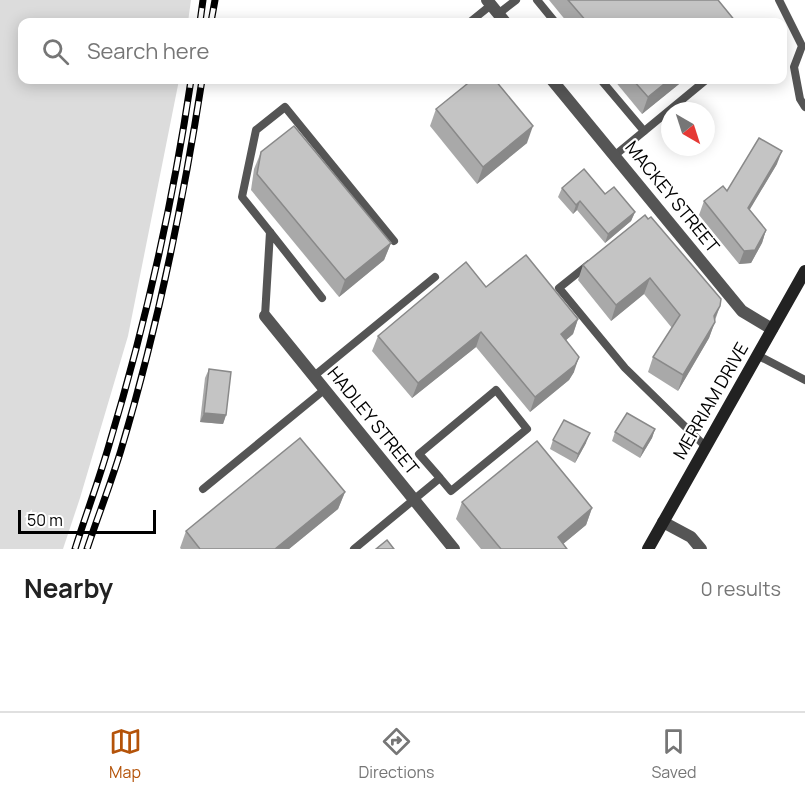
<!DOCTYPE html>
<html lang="en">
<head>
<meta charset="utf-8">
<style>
  :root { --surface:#fff; --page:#f2f2f2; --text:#222; --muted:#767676; --line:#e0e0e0; --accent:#b45309 }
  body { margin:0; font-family:Manrope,sans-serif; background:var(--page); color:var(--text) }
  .compass { position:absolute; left:661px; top:102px; width:54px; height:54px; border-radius:50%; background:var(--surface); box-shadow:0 3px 15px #0003; rotate:141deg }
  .scale { position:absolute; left:18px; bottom:15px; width:138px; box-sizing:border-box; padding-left:6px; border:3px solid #000; border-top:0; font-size:16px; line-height:21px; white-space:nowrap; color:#000; -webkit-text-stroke:4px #fff; paint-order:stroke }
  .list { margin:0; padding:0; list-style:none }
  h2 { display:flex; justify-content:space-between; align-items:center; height:78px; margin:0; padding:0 24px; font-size:26px }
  h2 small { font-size:20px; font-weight:400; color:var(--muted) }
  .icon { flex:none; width:33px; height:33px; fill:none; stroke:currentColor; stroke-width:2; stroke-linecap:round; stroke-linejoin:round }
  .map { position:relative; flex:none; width:805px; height:549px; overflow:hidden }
  .search { position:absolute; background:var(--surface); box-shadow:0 3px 15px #0003; left:18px; right:18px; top:18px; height:66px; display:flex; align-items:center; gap:15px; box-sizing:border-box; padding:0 21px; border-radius:12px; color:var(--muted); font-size:22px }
  .sheet { height:162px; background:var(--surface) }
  nav { display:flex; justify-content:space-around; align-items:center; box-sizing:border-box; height:84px; border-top:2px solid var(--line); background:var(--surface); font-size:16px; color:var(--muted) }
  nav a { display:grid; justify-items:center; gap:3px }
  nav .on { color:var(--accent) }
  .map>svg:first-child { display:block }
  .green { fill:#dcdcdc }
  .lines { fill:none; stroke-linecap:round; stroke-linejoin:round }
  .service { stroke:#555; stroke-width:8 }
  .minor { stroke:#555; stroke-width:12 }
  .secondary { stroke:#222; stroke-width:12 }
  .rail-casing { stroke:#000; stroke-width:7 }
  .rail { stroke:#fff; stroke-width:4.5; stroke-dasharray:14; stroke-linecap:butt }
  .wall { fill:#a9a9a9 }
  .shaded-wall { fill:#898989 }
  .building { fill:#c4c4c4; stroke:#898989; stroke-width:1.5 }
  .labels { text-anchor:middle; stroke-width:4.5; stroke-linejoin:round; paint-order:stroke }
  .street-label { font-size:18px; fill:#000; stroke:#fff }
</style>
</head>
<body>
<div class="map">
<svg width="805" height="549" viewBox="0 0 805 549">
  <rect width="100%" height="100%" fill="#fff"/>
  <polygon class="green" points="0,0 191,0 188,22 22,22 22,80 179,80 128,336 80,498 63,549 0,549"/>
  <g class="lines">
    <g class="service">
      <polyline points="537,0 555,22"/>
      <polyline points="779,0 802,46 794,67 800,99 805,107"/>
      <polyline points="498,14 516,0"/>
      <polyline points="470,22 491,5"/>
      <polyline points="601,80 644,131"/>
      <polyline points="614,156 706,80"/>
      <polyline points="270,232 242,197 256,130 285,107 394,241"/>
      <polyline points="589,264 559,288 625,368 705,446"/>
      <polyline points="265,316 270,232 322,298"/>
      <polyline points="757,355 805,380"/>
      <polyline points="314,376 435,277"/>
      <polyline points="203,489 324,390"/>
      <polyline points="354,549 440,478 451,491 527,429 496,390 419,454 440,478"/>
    </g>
    <g class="minor">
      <polyline points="487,0 505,22"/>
      <polyline points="552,80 742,311 772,329"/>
      <polyline points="265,316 454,549"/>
      <polyline points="663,522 691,537 701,549"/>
    </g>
    <polyline class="secondary" points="648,549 805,271"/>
    <g class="rail-casing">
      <g id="rail">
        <polyline points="200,22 203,0"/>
        <polyline points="211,22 215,0"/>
        <path d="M75 549C86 514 99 480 109 445 145 326 173 202 191 80"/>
        <path d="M87 549C98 516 111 483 121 450 157 330 183 203 202 80"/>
      </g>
    </g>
    <use href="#rail" class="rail"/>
  </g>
  <g class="wall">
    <polygon points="549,0 718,0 736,22 567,22"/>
    <polygon points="614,80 684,80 642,114"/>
    <polygon points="436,109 527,143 477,184 430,126"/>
    <polygon points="261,152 391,243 384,260 339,297 251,190 254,169"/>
    <polygon points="777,164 749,210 766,230 762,243 751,263 739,264 699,215 704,201 727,191"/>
    <polygon points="562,188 605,194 635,212 631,221 605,243 577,210 573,214 558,197"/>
    <polygon points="645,215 720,306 709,338 678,391 648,372 653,357 672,328 644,294 611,321 578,280 583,265"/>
    <polygon points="486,287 578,319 573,334 566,340 574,372 569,380 530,412 476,347 412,398 372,351 378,336"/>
    <polygon points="209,369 226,415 223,424 200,422 205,378"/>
    <polygon points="655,429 652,438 640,458 612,441 615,432"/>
    <polygon points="553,440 586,443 575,463 550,449"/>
    <polygon points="345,492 338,509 289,549 181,549 180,548 186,531"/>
    <polygon points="462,502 592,508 586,525 563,544 567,549 481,549 456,519"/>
  </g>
  <g class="shaded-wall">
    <polygon points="669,80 684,80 642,114 648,97"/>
    <polygon points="533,126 527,143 477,184 483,167"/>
    <polygon points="782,151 777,164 743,221 748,208"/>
    <polygon points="580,201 577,210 573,214 576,205"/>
    <polygon points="635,212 631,221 605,243 608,234"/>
    <polygon points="766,230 762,243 751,263 739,264 744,251"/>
    <polygon points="391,243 384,260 339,297 345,280"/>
    <polygon points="650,278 644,294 611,321 616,305"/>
    <polygon points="720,306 714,321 714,316"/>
    <polygon points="578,319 573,334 556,349 561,334"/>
    <polygon points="715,322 709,338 678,391 683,375"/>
    <polygon points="481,332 476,347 412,398 418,383"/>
    <polygon points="579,357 574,372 569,380 530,412 535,397"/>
    <polygon points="204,413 226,415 223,424 200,422"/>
    <polygon points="655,429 652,438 640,458 643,449"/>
    <polygon points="590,433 586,443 575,463 578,454"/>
    <polygon points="345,492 338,509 289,549 275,549"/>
    <polygon points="592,508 586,525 557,549 558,537"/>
  </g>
  <g class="building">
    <polygon points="568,0 718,0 736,22 587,22"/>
    <polygon points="472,80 495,80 533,126 483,167 436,109"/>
    <polygon points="633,80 669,80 648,97"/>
    <polygon points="294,126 391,243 345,280 257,174 261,152"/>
    <polygon points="759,138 782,151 748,208 766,230 755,250 744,251 704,201 723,186 727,191"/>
    <polygon points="584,169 605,194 614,187 635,212 608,234 580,201 576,205 562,188"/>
    <polygon points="645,215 648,219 651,217 721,299 720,306 714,316 715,322 683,375 653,357 680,315 650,278 616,305 583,265"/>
    <polygon points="526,255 578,319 561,334 579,357 575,365 535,397 481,332 418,383 378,336 466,262 486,287"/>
    <polygon points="209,369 231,372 226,415 204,413"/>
    <polygon points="627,413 655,429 643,449 615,432"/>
    <polygon points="564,420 590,433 578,454 553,440"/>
    <polygon points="300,438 345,492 275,549 200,549 186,531"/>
    <polygon points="537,441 592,508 558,537 567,549 501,549 462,502"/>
    <polygon points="387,540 394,549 376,549"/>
  </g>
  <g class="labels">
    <g class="street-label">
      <text transform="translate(672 197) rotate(51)" y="6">MACKEY STREET</text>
      <text transform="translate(711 401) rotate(-60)" y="6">MERRIAM DRIVE</text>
      <text transform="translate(373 421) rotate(51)" y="6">HADLEY STREET</text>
    </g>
  </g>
</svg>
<svg class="compass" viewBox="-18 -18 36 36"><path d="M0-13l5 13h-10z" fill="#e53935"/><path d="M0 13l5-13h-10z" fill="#767676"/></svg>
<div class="scale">50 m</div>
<div class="search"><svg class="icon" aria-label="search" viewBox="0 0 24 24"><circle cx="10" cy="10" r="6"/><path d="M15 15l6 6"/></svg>Search here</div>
</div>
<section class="sheet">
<h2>Nearby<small>0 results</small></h2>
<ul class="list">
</ul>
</section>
<nav>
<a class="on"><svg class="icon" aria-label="map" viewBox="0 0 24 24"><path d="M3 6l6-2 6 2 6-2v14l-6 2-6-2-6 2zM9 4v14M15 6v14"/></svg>Map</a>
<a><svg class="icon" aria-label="directions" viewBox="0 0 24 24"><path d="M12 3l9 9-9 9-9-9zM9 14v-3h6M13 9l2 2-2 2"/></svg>Directions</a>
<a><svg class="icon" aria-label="saved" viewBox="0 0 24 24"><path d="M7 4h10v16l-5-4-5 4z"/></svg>Saved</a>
</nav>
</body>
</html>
